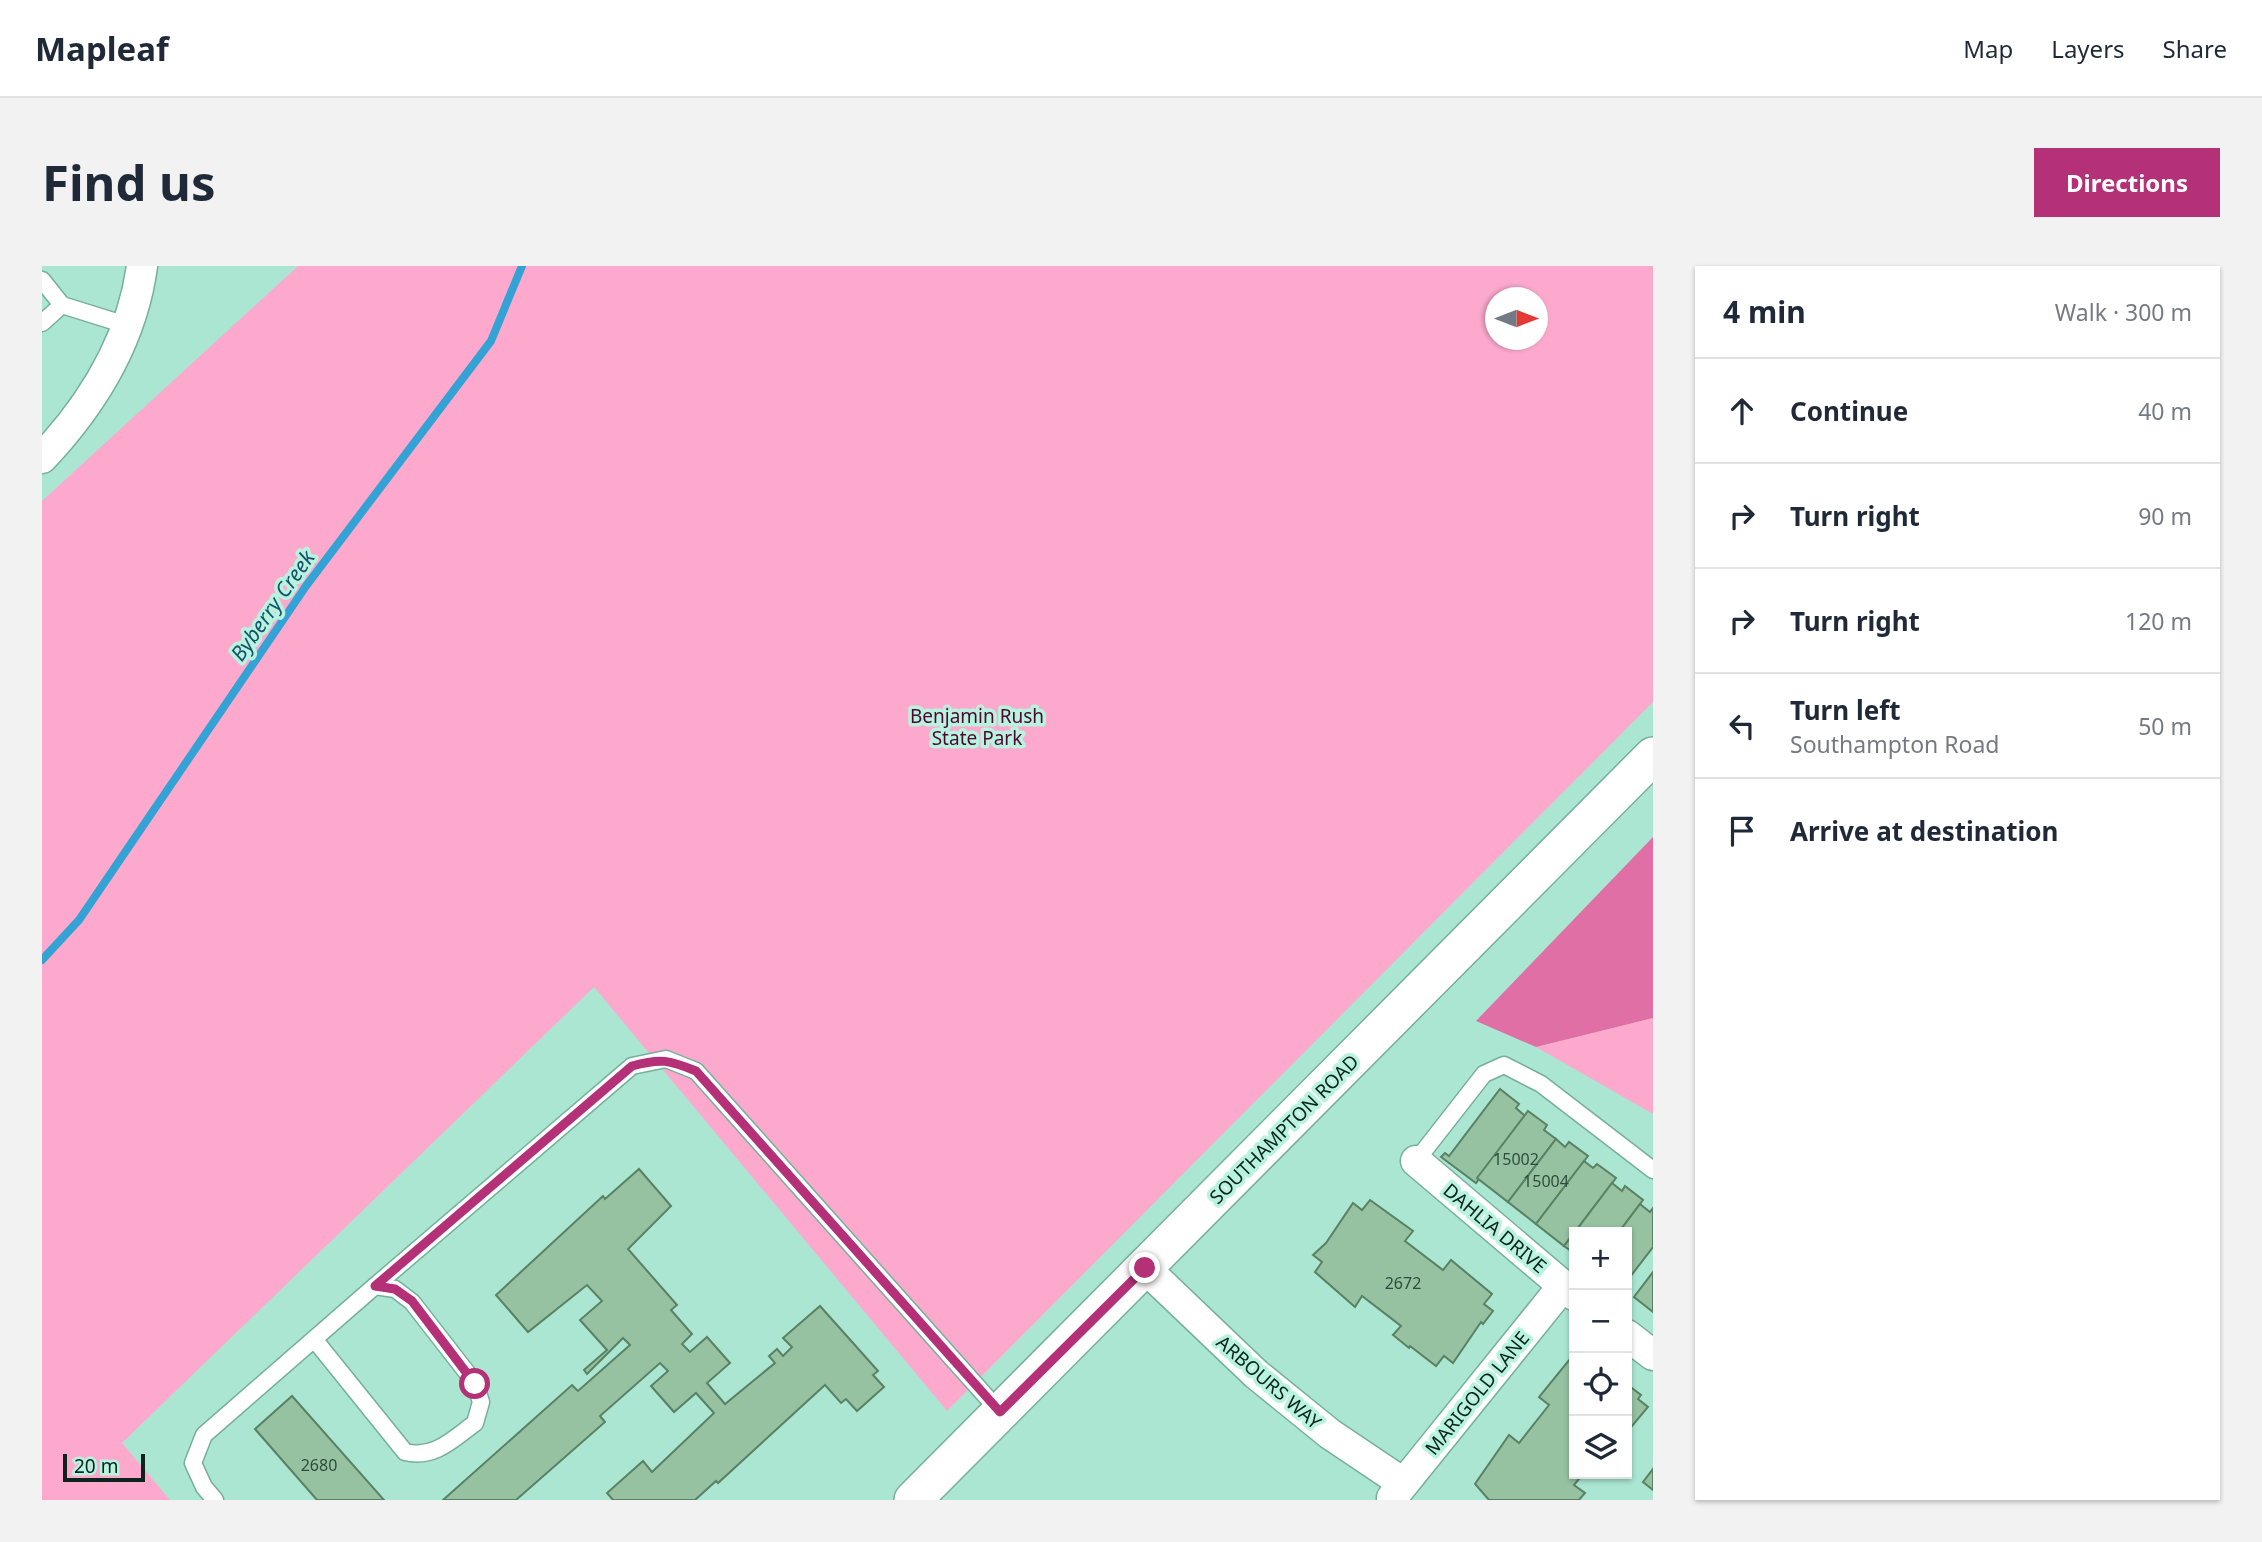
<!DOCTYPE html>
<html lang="en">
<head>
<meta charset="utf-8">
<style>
  :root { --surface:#fff; --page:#f2f2f3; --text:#1f2937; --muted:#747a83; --line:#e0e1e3; --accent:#b43077 }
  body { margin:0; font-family:"Noto Sans",sans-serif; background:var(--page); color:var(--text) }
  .controls { position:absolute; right:21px; bottom:21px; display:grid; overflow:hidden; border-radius:0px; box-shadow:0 2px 5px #0004 }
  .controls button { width:63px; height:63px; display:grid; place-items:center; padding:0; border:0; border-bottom:2px solid var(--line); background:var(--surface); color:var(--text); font:35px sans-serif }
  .compass { position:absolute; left:1443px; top:21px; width:63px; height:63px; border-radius:50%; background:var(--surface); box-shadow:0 2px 5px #0004; rotate:90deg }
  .scale { position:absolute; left:21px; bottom:18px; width:82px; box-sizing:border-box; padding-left:7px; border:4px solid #0c241d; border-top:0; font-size:19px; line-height:24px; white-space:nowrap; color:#0c241d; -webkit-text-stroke:5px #b8f3df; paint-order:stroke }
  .stop { position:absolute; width:21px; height:21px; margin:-16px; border:5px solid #b43077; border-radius:50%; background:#fff }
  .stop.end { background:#b43077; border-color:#fff; box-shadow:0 2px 7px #0008 }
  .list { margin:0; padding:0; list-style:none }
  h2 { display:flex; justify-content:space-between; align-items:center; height:91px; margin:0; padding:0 28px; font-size:30px }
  h2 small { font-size:23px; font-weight:400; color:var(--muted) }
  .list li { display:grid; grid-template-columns:46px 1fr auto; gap:21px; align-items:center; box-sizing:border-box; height:105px; padding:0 28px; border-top:2px solid var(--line) }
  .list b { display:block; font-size:26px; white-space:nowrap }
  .list p { margin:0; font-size:23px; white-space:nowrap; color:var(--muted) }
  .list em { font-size:23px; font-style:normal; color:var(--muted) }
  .icon { flex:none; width:38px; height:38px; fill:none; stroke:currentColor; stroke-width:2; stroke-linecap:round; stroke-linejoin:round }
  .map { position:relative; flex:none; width:1611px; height:1234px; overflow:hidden; border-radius:0px }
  header { display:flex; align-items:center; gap:42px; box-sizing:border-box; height:98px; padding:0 35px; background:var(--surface); border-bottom:2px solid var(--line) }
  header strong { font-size:33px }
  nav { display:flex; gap:38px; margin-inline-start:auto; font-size:24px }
  .intro { display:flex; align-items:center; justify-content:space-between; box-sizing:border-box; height:168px; padding:0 42px }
  h1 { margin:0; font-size:49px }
  .button { padding:18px 32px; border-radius:0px; background:var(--accent); color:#fff; font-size:24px; font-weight:700 }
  main { display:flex; gap:42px; padding:0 42px }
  aside { flex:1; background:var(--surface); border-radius:0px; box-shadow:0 2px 5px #0004 }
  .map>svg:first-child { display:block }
  .green { fill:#fda9ce; fill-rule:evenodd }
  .forest { fill:#e06fa5 }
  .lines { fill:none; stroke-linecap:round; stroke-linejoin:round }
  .stream { stroke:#32a3d4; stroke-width:8 }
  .building { fill:#96c2a1; stroke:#588263; stroke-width:2 }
  .service-casing { stroke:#76af9d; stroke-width:19 }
  .minor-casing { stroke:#76af9d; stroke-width:33 }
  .tertiary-casing { stroke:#76af9d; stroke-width:40 }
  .service { stroke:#fff; stroke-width:16 }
  .minor { stroke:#fff; stroke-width:30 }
  .tertiary { stroke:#fff; stroke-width:37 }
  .route { stroke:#b43077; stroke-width:9 }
  .labels { text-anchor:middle; stroke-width:7; stroke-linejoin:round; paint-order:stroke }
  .number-label { font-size:16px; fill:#2e4c3e }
  .park-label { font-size:19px; fill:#4f0730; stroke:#b8f3df }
  .street-label { font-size:19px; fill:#0c241d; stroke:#b8f3df }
  .water-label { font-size:21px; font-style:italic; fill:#16516b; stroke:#b8f3df }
</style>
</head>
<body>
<header>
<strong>Mapleaf</strong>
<nav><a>Map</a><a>Layers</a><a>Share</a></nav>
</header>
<div class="intro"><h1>Find us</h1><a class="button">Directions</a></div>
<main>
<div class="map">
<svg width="1611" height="1234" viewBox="0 0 1611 1234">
  <rect width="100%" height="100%" fill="#abe6d2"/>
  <g class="green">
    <path d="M256 0H1611V436L905 1145 552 721 80 1177 128 1234H0V235ZM1454 32H1496V74H1454Z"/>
    <polygon points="1611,752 1611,848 1494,781"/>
  </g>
  <polygon class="forest" points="1611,571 1611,752 1494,781 1434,755"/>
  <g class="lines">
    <polyline class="stream" points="0,694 37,654 264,320 449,75 480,0"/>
  </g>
  <g class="building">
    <polygon points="1458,823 1477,838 1474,842 1483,850 1434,917 1399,891 1403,887 1407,890"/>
    <polygon points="1486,845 1505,859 1502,864 1514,873 1466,936 1435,912"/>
    <polygon points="1514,873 1523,881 1527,876 1546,890 1494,958 1466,936"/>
    <polygon points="1542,895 1551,902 1555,898 1574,912 1522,980 1494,958"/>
    <polygon points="597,903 629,940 586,983 635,1039 629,1044 650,1068 640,1078 648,1086 665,1071 688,1097 665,1117 683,1138 733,1097 727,1090 735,1083 741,1090 750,1081 741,1072 778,1040 836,1105 831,1109 842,1121 815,1145 804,1133 799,1137 783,1119 676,1217 674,1215 653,1234 571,1234 565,1227 601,1195 610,1206 672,1147 654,1127 632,1146 609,1120 626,1105 618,1097 558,1150 563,1156 474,1234 401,1234 530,1119 536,1125 588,1079 581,1072 545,1108 542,1104 565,1084 538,1054 560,1035 545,1019 486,1066 454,1029 561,930 563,933"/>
    <polygon points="1570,917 1580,925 1583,920 1601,934 1577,966 1533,966"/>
    <polygon points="1328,934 1371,965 1363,975 1401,1004 1409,994 1450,1028 1442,1038 1451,1045 1441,1058 1439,1056 1411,1097 1402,1090 1394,1100 1368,1080 1367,1082 1351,1069 1359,1060 1320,1030 1313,1041 1273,1006 1280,996 1271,989 1284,977 1311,937 1320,944"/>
    <polygon points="1598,938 1608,946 1611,942 1611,981 1585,1015 1585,966 1577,966"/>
    <polygon points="1532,967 1532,987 1522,980"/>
    <polygon points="1611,1006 1611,1046 1592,1031"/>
    <polygon points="1532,1088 1532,1208 1541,1208 1532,1219 1543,1227 1537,1234 1447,1234 1433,1218 1467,1169 1477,1177 1507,1139 1497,1131"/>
    <polygon points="1586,1119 1599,1129 1596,1133 1606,1141 1585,1166"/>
    <polygon points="250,1130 342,1234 275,1234 213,1163"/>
    <polygon points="1611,1203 1611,1224 1601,1216"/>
  </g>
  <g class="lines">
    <g class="service-casing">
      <g id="service">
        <polyline points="0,14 20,39 84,59"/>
        <polyline points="0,57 20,39"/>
        <polyline points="1374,895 1442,808 1462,799 1499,818 1611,904"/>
        <polyline points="333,1020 590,800 624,793 654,805 958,1146"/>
        <path d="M173 1234 162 1221 151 1197 162 1169 333 1020 353 1023 370 1036 433 1117 439 1136 433 1157C410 1174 392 1193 363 1186L272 1073"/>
      </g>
    </g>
    <g class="minor-casing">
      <g id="minor">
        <path d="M0 192C50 139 90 74 100 0"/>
        <polyline points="1374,895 1532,1029"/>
        <polyline points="1103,1002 1214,1108 1288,1168 1361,1217"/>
        <polyline points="1585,1069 1611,1089"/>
        <polyline points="1350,1232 1521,1020"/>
      </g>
    </g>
    <g class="tertiary-casing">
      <polyline id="tertiary" points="871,1234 1611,490"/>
    </g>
    <use href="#service" class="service"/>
    <use href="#minor" class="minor"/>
    <use href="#tertiary" class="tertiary"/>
  </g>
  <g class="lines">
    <path class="route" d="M433 1118 370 1035 353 1023 333 1020 590 800C619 792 627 794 654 805L958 1146 1103 1002"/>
  </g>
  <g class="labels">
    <g class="number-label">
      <text x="1474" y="899">15002</text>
      <text x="1504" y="921">15004</text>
      <text x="1361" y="1023">2672</text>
      <text x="277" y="1205">2680</text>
    </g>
    <g class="park-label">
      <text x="935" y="457">Benjamin Rush<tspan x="935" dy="22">State Park</tspan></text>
    </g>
    <g class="street-label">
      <text transform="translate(1242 863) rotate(-45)" y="7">SOUTHAMPTON ROAD</text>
      <text transform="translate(1453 962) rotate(40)" y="7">DAHLIA DRIVE</text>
      <text transform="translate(1227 1116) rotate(41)" y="7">ARBOURS WAY</text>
      <text transform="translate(1435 1127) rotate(-51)" y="7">MARIGOLD LANE</text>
    </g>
    <g class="water-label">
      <text transform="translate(231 340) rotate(-55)" y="7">Byberry Creek</text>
    </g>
  </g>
</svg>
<div class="controls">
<button>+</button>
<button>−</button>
<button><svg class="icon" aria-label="locate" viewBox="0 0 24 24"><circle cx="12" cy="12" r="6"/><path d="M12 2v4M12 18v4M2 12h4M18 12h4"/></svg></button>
<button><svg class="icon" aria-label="layers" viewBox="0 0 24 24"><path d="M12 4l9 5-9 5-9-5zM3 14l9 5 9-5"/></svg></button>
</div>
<svg class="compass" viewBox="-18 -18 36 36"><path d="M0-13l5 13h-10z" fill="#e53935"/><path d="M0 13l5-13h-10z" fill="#747a83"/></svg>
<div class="scale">20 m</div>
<div class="stop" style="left:433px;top:1118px"></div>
<div class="stop end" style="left:1103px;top:1002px"></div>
</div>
<aside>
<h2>4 min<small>Walk · 300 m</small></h2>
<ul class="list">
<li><svg class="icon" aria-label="ahead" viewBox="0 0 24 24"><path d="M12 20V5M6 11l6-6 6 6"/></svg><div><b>Continue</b></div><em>40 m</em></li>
<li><svg class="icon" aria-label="right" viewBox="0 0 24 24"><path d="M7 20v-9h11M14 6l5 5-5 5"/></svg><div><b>Turn right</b></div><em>90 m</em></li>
<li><svg class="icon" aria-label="right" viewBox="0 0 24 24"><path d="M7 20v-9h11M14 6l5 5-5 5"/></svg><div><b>Turn right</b></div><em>120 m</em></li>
<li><svg class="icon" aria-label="left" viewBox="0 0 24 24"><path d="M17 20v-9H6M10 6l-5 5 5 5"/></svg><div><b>Turn left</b><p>Southampton Road</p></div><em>50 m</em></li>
<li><svg class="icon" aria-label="arrive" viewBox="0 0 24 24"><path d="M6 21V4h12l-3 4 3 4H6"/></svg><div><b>Arrive at destination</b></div></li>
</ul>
</aside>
</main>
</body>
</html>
